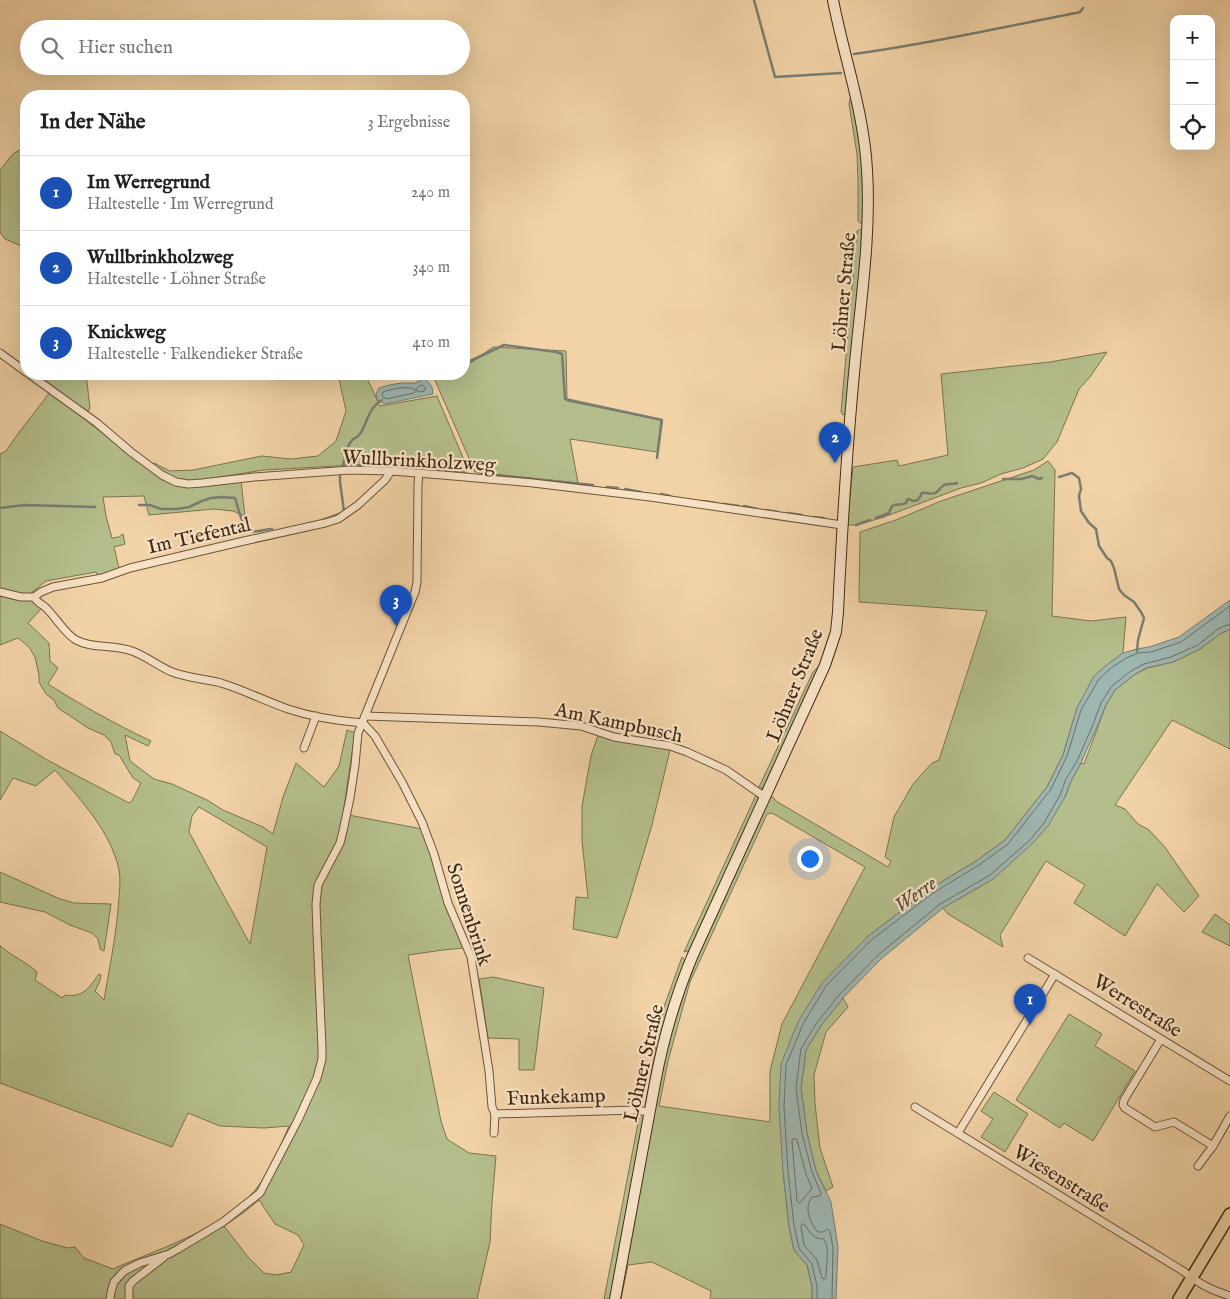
<!DOCTYPE html>
<html lang="de">
<head>
<meta charset="utf-8">
<style>
  :root { --surface:#fff; --page:#f6f6f6; --text:#202124; --muted:#757577; --line:#e0e0e0; --accent:#b45309 }
  body { margin:0; font-family:"IM FELL English",serif; background:var(--page); color:var(--text) }
  .controls { position:absolute; right:15px; top:15px; display:grid; overflow:hidden; border-radius:10px; box-shadow:0 5px 20px #0002 }
  .controls button { width:45px; height:45px; display:grid; place-items:center; padding:0; border:0; border-bottom:1px solid var(--line); background:var(--surface); color:var(--text); font:25px sans-serif }
  .you { position:absolute; left:809px; top:858px; width:18px; height:18px; margin:-12px; border:4px solid #fff; border-radius:50%; background:#1a73e8; box-shadow:0 0 0 8px #1a73e833 }
  .badge { display:grid; place-items:center; width:32px; height:32px; border-radius:50%; background:var(--accent); color:#fff; font-size:16px; font-weight:700 }
  .pin { position:absolute; translate:-50% -41px; filter:drop-shadow(0 1px 2px #0008) }
  .pin::after { content:''; position:absolute; top:26px; width:18px; height:15px; background:inherit; clip-path:polygon(0 0,100% 0,50% 100%) }
  .list { margin:0; padding:0; list-style:none }
  h2 { display:flex; justify-content:space-between; align-items:center; height:65px; margin:0; padding:0 20px; font-size:21px }
  h2 small { font-size:16px; font-weight:400; color:var(--muted) }
  .list li { display:grid; grid-template-columns:32px 1fr auto; gap:15px; align-items:center; box-sizing:border-box; height:75px; padding:0 20px; border-top:1px solid var(--line) }
  .list b { display:block; font-size:19px; white-space:nowrap }
  .list p { margin:0; font-size:16px; white-space:nowrap; color:var(--muted) }
  .list em { font-size:16px; font-style:normal; color:var(--muted) }
  .icon { flex:none; width:28px; height:28px; fill:none; stroke:currentColor; stroke-width:2; stroke-linecap:round; stroke-linejoin:round }
  .map { position:relative; flex:none; width:1230px; height:1299px; overflow:hidden }
  .search { position:absolute; background:var(--surface); box-shadow:0 5px 20px #0002; left:20px; top:20px; width:450px; height:55px; display:flex; align-items:center; gap:12px; box-sizing:border-box; padding:0 18px; border-radius:28px; color:var(--muted); font-size:19px }
  .panel { position:absolute; background:var(--surface); box-shadow:0 5px 20px #0002; left:20px; top:90px; width:450px; height:290px; border-radius:20px }
  .map>svg:first-child { display:block }
  .green { fill:#b4be8c; stroke:#7b744e; fill-rule:evenodd }
  .water { fill:#9eb6b1; stroke:#797e71 }
  .lines { fill:none; stroke-linecap:round; stroke-linejoin:round }
  .shore { stroke:#707060; stroke-width:1 }
  .stream { stroke:#797e71; stroke-width:2.5 }
  .minor-casing { stroke:#6e5436; stroke-width:9 }
  .secondary-casing { stroke:#422910; stroke-width:12 }
  .primary-casing { stroke:#422910; stroke-width:14 }
  .minor { stroke:#f7e2c6; stroke-width:7 }
  .secondary { stroke:#f7e2c6; stroke-width:10 }
  .primary { stroke:#f2d3a7; stroke-width:11 }
  .labels { text-anchor:middle; stroke-width:4.5; stroke-linejoin:round; paint-order:stroke }
  .street-label { font-size:20px; fill:#422910; stroke:#f7e2c6 }
  .water-label { font-size:21px; font-style:italic; fill:#594c38; stroke:#f7e2c6 }
</style>
</head>
<body>
<div class="map">
<svg width="1230" height="1299" viewBox="0 0 1230 1299">
  <rect width="100%" height="100%" fill="#f2d3a7"/>
  <filter id="stains"><feTurbulence type="fractalNoise" baseFrequency=".004" numOctaves="4"/><feColorMatrix values="0 0 0 0 .2 0 0 0 0 .09 0 0 0 0 .02 0 0 0 .5 -.17"/></filter>
  <radialGradient id="worn" r=".72"><stop offset=".6" stop-color="#630" stop-opacity="0"/><stop offset="1" stop-color="#630" stop-opacity=".3"/></radialGradient>
  <g class="green">
    <polygon points="850,99 853,102 862,157 863,221 862,223 860,223 858,221 858,180 857,154 849,104"/>
    <polygon points="26,146 26,248 5,239 0,232 0,170 13,154"/>
    <polygon points="861,229 863,231 846,412 845,414 843,415 841,412 857,231"/>
    <polygon points="493,347 566,351 567,401 661,420 657,452 570,439 578,483 475,472 434,378 445,374 464,374 464,366 469,364"/>
    <polygon points="1107,352 1090,377 1079,389 1057,442 1043,459 1023,468 1001,474 981,483 961,488 884,517 857,525 847,525 853,467 897,460 899,466 948,455 941,374 1050,362"/>
    <polygon points="35,374 86,374 90,408 87,413"/>
    <polygon points="338,374 365,374 380,406 437,396 467,467 465,472 371,464 264,470 188,482 175,480 153,466 154,463 170,471 193,470 262,456 291,459 318,456 336,441 346,411"/>
    <path d="M50 392 162 480 172 484 241 481 245 516 233 511 214 509 149 515 144 496 103 497 106 516 112 538 119 537 123 534 125 544 114 547 119 568 98 577 96 572 46 581 31 593 32 599 41 609 28 623 49 643 50 661 58 668 48 684C81 705 115 724 151 741L148 746 125 735 130 761 154 779 172 784 207 800 223 810 263 827 273 834 283 797 296 763 324 787 339 766 347 730 355 733 343 814 422 829 448 906 463 948 443 950 408 955 441 1121 447 1139 469 1153 496 1156 492 1203 490 1242 477 1299H0V1224L42 1241 68 1248 75 1247 84 1258 113 1269C151 1252 190 1240 224 1217 232 1211 241 1206 248 1198 268 1178 278 1151 289 1126L264 1128 220 1126 188 1113 172 1147 0 1083V945C10 956 26 961 37 972L35 980 62 998 65 995C83 998 89 988 98 975L100 974 101 976 99 983 95 991 104 1000C110 965 117 931 119 897 120 885 121 874 117 862 106 826 79 798 55 770L36 786 13 778 0 800V731L49 761 129 803 132 801 141 783 133 778 119 755 115 754 111 742 104 735 88 728 58 708 54 700 46 694 39 682V675L35 657 29 647 18 638 0 645V454L6 451 17 435ZM199 807 267 847 250 944 189 832 192 816ZM259 1200 275 1224 298 1235 304 1245 291 1272 276 1275 264 1273 248 1257 224 1226 243 1213Z"/>
    <path d="M1048 461 1055 470 1052 616 1091 621 1126 617 1123 653 1108 664 1077 708 1063 755 1047 787 1005 840 976 861 930 889 867 937 798 1022 783 1171 789 1226 794 1250 807 1265 812 1286V1299H710L711 1291 652 1262 628 1265 621 1299H619L664 1060 683 991 695 959 770 797H773L776 801 888 867 891 861 885 857 894 817 913 784 932 763 939 760 987 611 859 602 860 532 896 520 941 501 1034 470ZM772 813 865 867 782 1024 770 1071V1122L659 1106 668 1061 690 982 767 814Z"/>
    <polygon points="1230,629 1230,749 1172,720 1115,805 1125,809 1138,824 1149,830 1164,846 1199,896 1184,912 1157,884 1125,936 1074,903 1085,885 1046,861 1000,935 1003,947 948,914 943,908 993,879 1065,797 1071,781 1081,763 1084,764 1106,705 1115,690 1134,675 1147,668 1173,662 1200,649 1220,634"/>
    <polygon points="817,668 819,670 765,787 761,788 759,787 813,672"/>
    <polygon points="598,735 653,745 670,750 652,825 629,902 617,938 573,929 576,897 588,898 582,841 582,806 591,756"/>
    <polygon points="756,795 758,798 758,802 691,950 684,952"/>
    <polygon points="0,872 60,899 74,903 111,904 104,951 100,949 98,939 92,933 70,925 45,912 0,902"/>
    <polygon points="1215,914 1230,925 1230,946 1202,932"/>
    <polygon points="682,957 686,961 645,1106 655,1053 656,1037 665,1004"/>
    <polygon points="493,977 544,988 534,1070 519,1070 519,1039 488,1038 479,979"/>
    <polygon points="843,998 848,1007 826,1032 814,1075 815,1104 820,1148 833,1187 826,1191 816,1171 807,1133 801,1088 806,1050 820,1027"/>
    <polygon points="1069,1014 1102,1034 1095,1046 1135,1071 1093,1141 1064,1123 1060,1128 1016,1100"/>
    <polygon points="994,1092 1028,1114 1005,1152 981,1137 993,1119 981,1111"/>
    <polygon points="640,1113 642,1113 644,1117 611,1299 604,1299"/>
  </g>
  <g class="water">
    <polygon points="425,378 432,387 433,394 384,404 377,399 376,394 379,388 389,385 402,383 415,383"/>
    <polygon points="1230,600 1230,629 1220,634 1200,649 1173,662 1146,668 1134,675 1115,690 1106,705 1096,729 1081,763 1071,781 1065,797 1048,826 1033,843 993,879 943,908 881,959 843,998 820,1027 806,1050 801,1088 807,1133 816,1171 831,1202 838,1247 836,1299 812,1299 812,1286 807,1265 794,1250 789,1226 783,1171 779,1107 781,1064 798,1022 822,983 867,937 930,889 976,861 1005,840 1047,787 1063,755 1077,708 1094,676 1108,664 1123,653 1137,649 1149,647 1179,637"/>
  </g>
  <g class="lines">
    <g class="shore">
      <path d="M422 385 426 388 424 391 419 392 416 390 414 393 386 399 382 396 383 392C393 389 407 385 416 390L417 388Z"/>
      <polygon points="793,1139 795,1139 797,1140 806,1174 812,1188 800,1203 797,1201 792,1141"/>
      <path d="M803 1224 805 1225C810 1233 813 1239 824 1239 830 1248 826 1265 826 1277L825 1279 822 1278 817 1260 804 1245 801 1227Z"/>
      <polyline points="817,1299 817,1286 812,1264 799,1248 794,1225 788,1171 784,1107 786,1065 803,1024 826,986 870,941 933,893 979,865 1008,844 1051,789 1067,756 1081,710 1099,679 1111,668 1126,658 1138,653 1151,652 1181,642 1230,606"/>
      <path d="M832 1299 833 1248 830 1231 828 1229 823 1232H818C809 1222 804 1207 812 1197L820 1196 821 1193 812 1172 802 1134 796 1088 801 1049 816 1024 839 995 878 955 940 904 990 875 1030 840 1044 823 1060 795 1066 779 1077 761 1092 727 1101 703 1112 686 1131 671 1144 664 1171 657 1198 645 1218 629 1227 625H1230"/>
    </g>
    <g class="stream">
      <polyline points="754,0 775,77 841,73"/>
      <path d="M854 54C929 44 1002 27 1076 13L1080 12 1083 8"/>
      <polyline points="464,364 504,345 556,352 562,354 565,399 662,420 657,458"/>
      <path d="M382 400C364 410 367 435 353 439 346 447 345 456 343 466L368 465 466 473"/>
      <polyline points="480,474 593,485"/>
      <polyline points="1059,477 1072,473 1079,478 1081,489 1079,496 1081,511 1089,523 1096,529 1099,546 1107,558 1111,561 1114,568 1119,589 1124,595 1134,602 1141,612 1144,618 1138,640 1137,651"/>
      <polyline points="1003,479 1022,479 1032,476 1039,479 1042,478"/>
      <polyline points="607,487 618,488"/>
      <polyline points="625,489 641,492"/>
      <polyline points="661,494 670,496"/>
      <polyline points="703,501 716,503"/>
      <polyline points="724,504 739,506"/>
      <path d="M139 505H150L161 509H177L189 507 202 501 211 498 222 497 235 498C238 507 242 528 251 531 257 533 265 529 272 529"/>
      <polyline points="744,506 757,509"/>
      <polyline points="0,508 24,505 95,507"/>
      <polyline points="766,510 778,512"/>
      <polyline points="788,513 802,515"/>
      <polyline points="813,517 824,518"/>
      <path d="M876 518 889 513 892 506C897 503 901 506 906 503L907 500 909 499 913 501 918 500 922 493C926 492 931 495 935 493 939 492 940 487 944 485 949 483 952 485 957 483"/>
      <polyline points="320,521 342,513 344,511 340,482 340,475"/>
      <polyline points="856,525 870,520"/>
    </g>
    <g class="minor-casing">
      <g id="minor">
        <polyline points="0,353 26,372"/>
        <polyline points="29,374 97,423 131,452 162,475 176,482 188,484 202,483 254,477 350,470 391,471 442,475 533,483 650,497 842,525"/>
        <polyline points="0,592 21,597 34,597 41,592 53,587 102,578 130,568 244,541 325,523 338,519 358,505 385,480 391,471"/>
        <path d="M34 597C37 602 41 604 45 607 56 617 64 633 76 640 92 649 114 644 132 651 146 656 158 666 172 672 188 678 205 679 221 683 244 690 265 701 288 709 312 717 338 721 363 723"/>
        <polyline points="365,716 539,722 581,726 614,737 670,746 687,752 726,770 765,797"/>
        <polyline points="363,723 375,736 402,782 422,822 434,854 448,903 471,957 489,1071 492,1107 495,1114 494,1133"/>
        <polyline points="304,748 316,716"/>
        <polyline points="1028,958 1230,1081"/>
        <polyline points="1161,1039 1124,1100 1123,1105 1125,1108 1155,1127 1174,1122 1213,1146"/>
        <path d="M915 1107 1183 1271C1197 1283 1213 1291 1230 1296"/>
        <polyline points="495,1114 635,1110 649,1112"/>
        <polyline points="958,1133 1055,974"/>
        <polyline points="1198,1166 1213,1146 1230,1116"/>
        <polyline points="110,1299 111,1292 114,1282 124,1271 140,1263 169,1254 178,1249 223,1222 260,1193 298,1120 317,1078 322,1059 322,1048 317,933 316,904 318,885 340,843 343,831 350,798 355,765 358,733 415,592 417,582 418,484 419,473"/>
        <polyline points="129,1299 129,1286 133,1281 164,1257"/>
      </g>
    </g>
    <g class="secondary-casing">
      <path id="secondary" d="M615 1299 655 1083C663 1040 675 998 692 957L825 665 836 632 838 612C842 529 847 446 855 363 861 299 871 234 867 170 864 112 844 57 833 0"/>
    </g>
    <g class="primary-casing">
      <polyline id="primary" points="1179,1299 1230,1214"/>
    </g>
    <use href="#minor" class="minor"/>
    <use href="#secondary" class="secondary"/>
    <use href="#primary" class="primary"/>
  </g>
  <g class="labels">
    <g class="street-label">
      <text transform="translate(843 292) rotate(-85)" y="7">Löhner Straße</text>
      <text transform="translate(419 460) rotate(3)" y="7">Wullbrinkholzweg</text>
      <text transform="translate(199 535) rotate(-13)" y="7">Im Tiefental</text>
      <text transform="translate(794 685) rotate(-68)" y="7">Löhner Straße</text>
      <text transform="translate(619 722) rotate(12)" y="7">Am Kampbusch</text>
      <text transform="translate(470 914) rotate(72)" y="7">Sonnenbrink</text>
      <text transform="translate(1138 1005) rotate(32)" y="7">Werrestraße</text>
      <text transform="translate(643 1063) rotate(-77)" y="7">Löhner Straße</text>
      <text transform="translate(556 1096) rotate(-2)" y="7">Funkekamp</text>
      <text transform="translate(1062 1178) rotate(32)" y="7">Wiesenstraße</text>
    </g>
    <g class="water-label">
      <text transform="translate(915 894) rotate(-36)" y="7">Werre</text>
    </g>
  </g>
  <rect width="100%" height="100%" filter="url(#stains)"/>
  <rect width="100%" height="100%" fill="url(#worn)"/>
</svg>
<div class="controls">
<button>+</button>
<button>−</button>
<button><svg class="icon" aria-label="locate" viewBox="0 0 24 24"><circle cx="12" cy="12" r="6"/><path d="M12 2v4M12 18v4M2 12h4M18 12h4"/></svg></button>
</div>
<div class="you"></div>
<div class="pin badge" style="left:1030px;top:1025px;background:#1a4fb4">1</div>
<div class="pin badge" style="left:835px;top:463px;background:#1a4fb4">2</div>
<div class="pin badge" style="left:396px;top:626px;background:#1a4fb4">3</div>
<div class="search"><svg class="icon" aria-label="search" viewBox="0 0 24 24"><circle cx="10" cy="10" r="6"/><path d="M15 15l6 6"/></svg>Hier suchen</div>
<section class="panel">
<h2>In der Nähe<small>3 Ergebnisse</small></h2>
<ul class="list">
<li><span class="badge" style="background:#1a4fb4">1</span><div><b>Im Werregrund</b><p>Haltestelle · Im Werregrund</p></div><em>240 m</em></li>
<li><span class="badge" style="background:#1a4fb4">2</span><div><b>Wullbrinkholzweg</b><p>Haltestelle · Löhner Straße</p></div><em>340 m</em></li>
<li><span class="badge" style="background:#1a4fb4">3</span><div><b>Knickweg</b><p>Haltestelle · Falkendieker Straße</p></div><em>410 m</em></li>
</ul>
</section>
</div>
</body>
</html>
